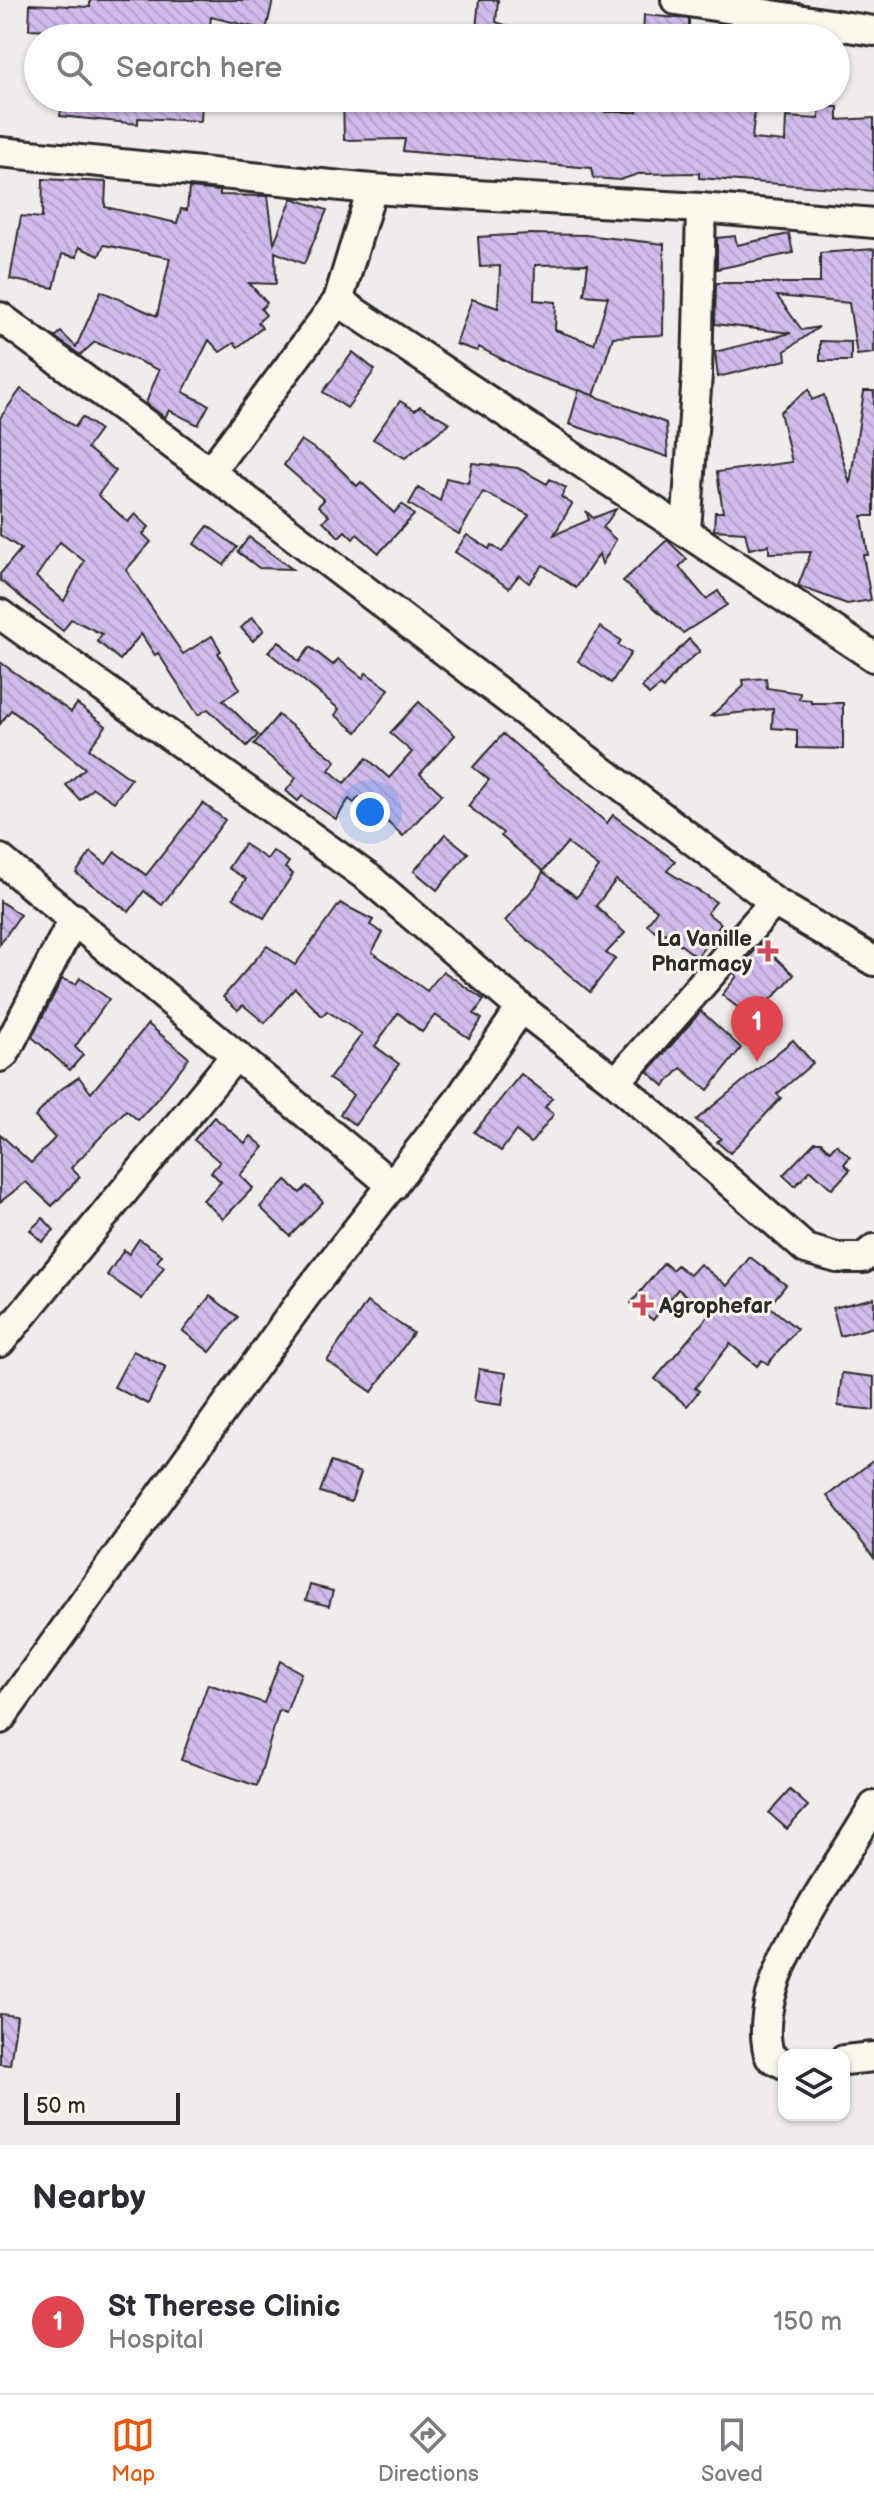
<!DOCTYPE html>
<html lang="en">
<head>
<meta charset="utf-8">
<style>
  :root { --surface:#fff; --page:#f7f7f7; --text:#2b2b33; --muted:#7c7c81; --line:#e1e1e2; --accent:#ea580c }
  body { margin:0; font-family:"Balsamiq Sans",sans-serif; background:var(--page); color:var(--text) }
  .controls { position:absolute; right:24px; bottom:24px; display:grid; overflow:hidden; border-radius:16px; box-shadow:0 2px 6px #0004 }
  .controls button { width:72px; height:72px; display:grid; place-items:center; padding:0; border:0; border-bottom:2px solid var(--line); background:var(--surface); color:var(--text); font:40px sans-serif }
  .scale { position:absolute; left:24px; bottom:20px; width:156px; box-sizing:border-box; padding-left:8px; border:4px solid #2b2b2b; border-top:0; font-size:22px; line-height:28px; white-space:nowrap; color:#2b2b2b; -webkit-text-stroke:6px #fbf7ec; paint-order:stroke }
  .you { position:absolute; left:370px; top:812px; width:28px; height:28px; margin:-20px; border:6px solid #fff; border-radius:50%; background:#1a73e8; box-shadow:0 0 0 12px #1a73e833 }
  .badge { display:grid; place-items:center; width:52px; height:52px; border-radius:50%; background:var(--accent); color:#fff; font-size:26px; font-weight:700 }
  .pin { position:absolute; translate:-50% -66px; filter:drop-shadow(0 2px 4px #0008) }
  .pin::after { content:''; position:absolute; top:42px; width:28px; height:24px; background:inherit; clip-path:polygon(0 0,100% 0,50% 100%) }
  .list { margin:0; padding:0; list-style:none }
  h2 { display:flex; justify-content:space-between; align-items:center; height:104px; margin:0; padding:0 32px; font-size:34px }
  h2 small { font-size:26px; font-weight:400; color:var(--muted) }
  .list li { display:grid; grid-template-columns:52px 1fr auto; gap:24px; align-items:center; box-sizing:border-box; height:144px; padding:0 32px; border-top:2px solid var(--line) }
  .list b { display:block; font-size:30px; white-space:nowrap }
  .list p { margin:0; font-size:26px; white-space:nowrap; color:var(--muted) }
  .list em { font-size:26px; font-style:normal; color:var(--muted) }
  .icon { flex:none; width:44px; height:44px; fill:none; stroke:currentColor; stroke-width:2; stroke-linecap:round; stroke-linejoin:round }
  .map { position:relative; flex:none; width:874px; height:2145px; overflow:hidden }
  .search { position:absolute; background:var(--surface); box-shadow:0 2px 6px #0004; left:24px; right:24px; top:24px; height:88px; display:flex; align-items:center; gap:20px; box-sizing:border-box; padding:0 28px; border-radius:44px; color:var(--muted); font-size:30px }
  .sheet { height:248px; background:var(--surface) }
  nav { display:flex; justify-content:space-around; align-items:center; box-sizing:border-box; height:112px; border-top:2px solid var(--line); background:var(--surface); font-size:22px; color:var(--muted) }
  nav a { display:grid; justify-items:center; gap:4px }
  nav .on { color:var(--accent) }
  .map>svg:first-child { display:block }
  .building { fill:url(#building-back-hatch); stroke:#2b2b2b; stroke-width:2; fill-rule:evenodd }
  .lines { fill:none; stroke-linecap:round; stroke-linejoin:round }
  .minor-casing { stroke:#2b2b2b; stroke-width:34 }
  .minor { stroke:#fbf7ec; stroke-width:28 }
  .poi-dot { fill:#d1495b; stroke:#fbf7ec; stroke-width:3 }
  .labels { text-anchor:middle; stroke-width:6; stroke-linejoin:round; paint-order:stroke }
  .poi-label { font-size:22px; font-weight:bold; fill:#2b2b2b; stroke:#fbf7ec; text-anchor:end }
</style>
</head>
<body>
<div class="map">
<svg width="874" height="2145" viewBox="0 0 874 2145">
  <defs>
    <pattern id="building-back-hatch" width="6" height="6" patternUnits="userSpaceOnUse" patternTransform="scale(2)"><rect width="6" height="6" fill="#d0bbeb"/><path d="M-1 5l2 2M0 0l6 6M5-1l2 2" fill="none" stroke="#b3a1ca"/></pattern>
  </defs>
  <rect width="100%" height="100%" fill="#f2ebec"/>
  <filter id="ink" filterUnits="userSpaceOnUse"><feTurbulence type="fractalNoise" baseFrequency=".0125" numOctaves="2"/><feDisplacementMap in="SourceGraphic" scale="16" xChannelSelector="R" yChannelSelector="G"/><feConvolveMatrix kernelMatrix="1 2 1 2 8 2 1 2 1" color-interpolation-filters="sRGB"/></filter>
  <g filter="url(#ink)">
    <g class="building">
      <polygon points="90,0 273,0 266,30 211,17 209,33 203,33 202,38 92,38 93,32 29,29 30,4 90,7"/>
      <polygon points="479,0 498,0 496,22 535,35 535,38 475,38"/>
      <polygon points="644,15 689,19 689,38 643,38"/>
      <polygon points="63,98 202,100 201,121 138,118 138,124 60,116"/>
      <polygon points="343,98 386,98 444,106 445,98 606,98 605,112 637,112 638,98 687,98 687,103 734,103 734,98 756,98 752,139 785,142 786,117 819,119 819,107 838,107 838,120 874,118 874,191 699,178 699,173 638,174 620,180 593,178 591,168 403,151 405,139 344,140"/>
      <polygon points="43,179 106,182 105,207 177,223 181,209 187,210 189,188 220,191 220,195 268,196 274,243 292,198 327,210 304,264 275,252 276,284 249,283 267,303 261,309 266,315 258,322 262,328 238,347 234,343 220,352 209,340 183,392 209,405 198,425 169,410 165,418 146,403 159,370 95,342 80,355 55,337 61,332 76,347 101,291 157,316 170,258 104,245 99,256 79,247 77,257 62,254 54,288 10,279 21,216 42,218"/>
      <path d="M529 234 585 235 664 244 663 335 613 337 594 396 530 374 479 347 477 351 456 344 472 299 498 308 500 266 480 267 478 237ZM588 264 584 295 608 297 594 344 555 330 556 302 534 300 535 265Z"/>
      <polygon points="789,234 793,253 717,269 717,238 735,236 737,245"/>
      <polygon points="874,249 874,353 857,355 849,303 777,296 802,330 819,327 785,351 786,360 718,377 715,352 791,333 715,324 716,283 820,283 820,253"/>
      <polygon points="820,341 851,342 851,361 820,361"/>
      <polygon points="353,352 375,370 347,408 323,392"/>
      <path d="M21 389 75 427 82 417 100 430 87 448 116 471 98 495 128 522 135 514 149 527 143 534 151 542 126 570 183 654 212 636 221 651 218 653 240 689 223 700 258 735 247 746 208 709 198 715 158 653 155 655 141 634 120 660 97 641 102 634 71 619 63 631 0 580V574L21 549 0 535V418ZM60 542 84 561 64 601 36 577Z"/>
      <polygon points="809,389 812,400 824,395 850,484 864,391 874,391 874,516 862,516 868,555 863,555 871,600 847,604 798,586 811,552 769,553 769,545 749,549 745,532 714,530 715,512 723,512 717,472 792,462 780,412"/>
      <polygon points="579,390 666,423 668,457 569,424"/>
      <polygon points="400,401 415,410 420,406 450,423 405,458 373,439"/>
      <polygon points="301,440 330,459 357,486 361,482 394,513 402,504 414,515 379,553 357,534 353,539 345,531 339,537 323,521 329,516 318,506 324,500 284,465"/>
      <polygon points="472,463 518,468 547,484 550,479 566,488 561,497 572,504 554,535 589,520 586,511 593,518 616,509 603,528 616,540 602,564 599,554 576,588 543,565 529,583 519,575 509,588 455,552 467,535 489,549 491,545 502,552 529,515 483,492 459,534 409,504 418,488 440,501 446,478 468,483"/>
      <polygon points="208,526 237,547 224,565 194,544"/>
      <polygon points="249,537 292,569 259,568 238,552"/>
      <polygon points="667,540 687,559 679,567 706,599 718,591 727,605 683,633 623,581"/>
      <polygon points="252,617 264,630 253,641 241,628"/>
      <polygon points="600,627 621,640 618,645 631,653 611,683 578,661"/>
      <polygon points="689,639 700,651 676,672 663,689 660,686 649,695 642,687"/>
      <polygon points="279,641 299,662 310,647 333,665 338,659 363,678 366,673 389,689 357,732 335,715 339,709 268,652"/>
      <polygon points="0,662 71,712 77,704 106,726 89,749 131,779 114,802 93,788 80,800 66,785 85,768 11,710 0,724"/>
      <polygon points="766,678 767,688 800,693 799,699 811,700 811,703 843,703 843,749 797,748 797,730 772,728 773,709 711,716 744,686 743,680"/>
      <polygon points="419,702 455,735 420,774 442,794 403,836 359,797 354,803 349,799 336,819 302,796 298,801 286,791 296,778 254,744 278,715 336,761 329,770 344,783 367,758 389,778 412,752 390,733"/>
      <polygon points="503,734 607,823 613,815 675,861 667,871 716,902 707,913 721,924 697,957 665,933 662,936 647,925 657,910 616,880 596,906 625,933 606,953 615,959 590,992 505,921 535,887 543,872 577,897 599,867 567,843 543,871 501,836 503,833 468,806 489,780 473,767"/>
      <polygon points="203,803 225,820 162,905 144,891 129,912 76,873 91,852 106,864 115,852 146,875"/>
      <polygon points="445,834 468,853 437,890 414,871"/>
      <polygon points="244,844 267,859 273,851 289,862 285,868 293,874 264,918 233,898 246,879 228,868"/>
      <polygon points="0,901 20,915 0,944"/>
      <polygon points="340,903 373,920 370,925 383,933 372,952 427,991 443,971 484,1000 474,1014 482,1019 469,1038 435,1015 422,1032 398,1013 375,1046 399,1064 355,1125 340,1114 353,1095 329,1079 362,1034 327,1011 322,1016 295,988 265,1023 243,1005 238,1010 223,997 267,946 295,965"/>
      <polygon points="761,944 794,975 766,1005 772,1009 760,1025 722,995 737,976 734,973"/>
      <polygon points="80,978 109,999 75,1047 83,1055 70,1070 32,1037 62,979 76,984"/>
      <polygon points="701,1011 741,1048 708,1090 681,1068 664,1086 648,1072"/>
      <polygon points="148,1024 189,1058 158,1098 138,1120 126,1110 71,1168 80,1177 52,1206 26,1182 0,1202 0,1134 31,1163 55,1138 35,1117 57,1092 79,1077 91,1093"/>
      <polygon points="793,1040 813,1063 777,1094 781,1098 730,1153 717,1142 721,1138 696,1120"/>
      <polygon points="521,1074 552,1098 545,1107 554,1114 531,1143 516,1131 501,1151 474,1132"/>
      <polygon points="214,1117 245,1143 251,1136 264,1147 240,1175 253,1188 223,1219 203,1200 221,1182 211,1172 220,1162 194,1140"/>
      <polygon points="815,1142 821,1142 830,1151 836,1144 850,1157 844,1164 850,1170 832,1189 811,1170 795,1186 783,1175"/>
      <polygon points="286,1180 300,1193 307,1186 323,1202 290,1236 260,1207"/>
      <polygon points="43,1218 54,1230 42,1242 30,1230"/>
      <polygon points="139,1239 162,1255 157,1262 164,1267 142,1299 107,1275 124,1250 129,1254"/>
      <polygon points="750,1257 786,1285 769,1306 797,1329 768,1364 762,1360 757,1366 730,1344 695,1388 699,1391 687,1406 655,1379 710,1314 678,1289 653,1320 631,1303 664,1263 672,1270 677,1265 690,1275 700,1264 727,1286"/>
      <polygon points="210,1296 238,1317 210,1352 183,1331"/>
      <polygon points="874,1298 874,1327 840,1336 833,1308"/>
      <polygon points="367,1302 413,1333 372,1392 327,1361"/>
      <polygon points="133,1351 166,1367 148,1404 114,1387"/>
      <polygon points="479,1369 506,1373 502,1405 474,1401"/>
      <polygon points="842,1373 874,1377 874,1410 838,1406"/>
      <polygon points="874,1460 874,1558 827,1496"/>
      <polygon points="331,1462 361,1473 351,1502 320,1492"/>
      <polygon points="310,1585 333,1591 329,1606 306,1600"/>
      <polygon points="280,1661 301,1673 286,1713 279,1710 257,1786 181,1760 208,1684 264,1703"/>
      <polygon points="790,1790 808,1806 787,1829 769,1813"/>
      <polygon points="0,2014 17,2016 10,2065 0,2064"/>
    </g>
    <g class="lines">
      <g class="minor-casing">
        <g id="minor">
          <polyline points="676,0 874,31"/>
          <polyline points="0,152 372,189 701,208 874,223"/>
          <polyline points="338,301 874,657"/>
          <polyline points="0,317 210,472 774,902 874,961"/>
          <polyline points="210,472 338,301 372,189"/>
          <polyline points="686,530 697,374 701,208"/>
          <polyline points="0,614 370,879 521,1008"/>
          <polyline points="0,859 393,1186"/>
          <polyline points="0,1057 5,1053 74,918"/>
          <polyline points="616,1082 774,902"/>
          <polyline points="0,1342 236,1055"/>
          <polyline points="0,1719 305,1296 458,1101 521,1008 616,1082 806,1249 837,1258 863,1258 874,1249"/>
          <polyline points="844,2060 874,2057"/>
          <path d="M784 2064 770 2057C745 1985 839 1869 874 1806"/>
        </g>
      </g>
      <use href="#minor" class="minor"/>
    </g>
  </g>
  <g class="poi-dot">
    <path d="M764 939h8v8h8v8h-8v8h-8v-8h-8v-8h8z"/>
    <path d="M639 1293h8v8h8v8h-8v8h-8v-8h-8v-8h8z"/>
  </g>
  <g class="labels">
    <g class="poi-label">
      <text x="752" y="946">La Vanille<tspan x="752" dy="25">Pharmacy</tspan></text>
      <text x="659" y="1313" text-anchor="start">Agrophefar</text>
    </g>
  </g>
</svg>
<div class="controls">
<button><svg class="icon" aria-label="layers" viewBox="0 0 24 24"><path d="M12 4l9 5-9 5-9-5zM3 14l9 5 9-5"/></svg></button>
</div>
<div class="scale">50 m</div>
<div class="you"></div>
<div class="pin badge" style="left:757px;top:1062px;background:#e0444e">1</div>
<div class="search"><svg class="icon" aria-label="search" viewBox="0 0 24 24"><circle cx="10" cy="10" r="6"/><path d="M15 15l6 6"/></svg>Search here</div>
</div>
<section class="sheet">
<h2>Nearby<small></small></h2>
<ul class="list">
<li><span class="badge" style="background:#e0444e">1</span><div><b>St Therese Clinic</b><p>Hospital</p></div><em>150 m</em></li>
</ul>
</section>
<nav>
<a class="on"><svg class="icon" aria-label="map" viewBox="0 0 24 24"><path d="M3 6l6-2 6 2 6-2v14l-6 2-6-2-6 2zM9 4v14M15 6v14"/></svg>Map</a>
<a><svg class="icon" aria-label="directions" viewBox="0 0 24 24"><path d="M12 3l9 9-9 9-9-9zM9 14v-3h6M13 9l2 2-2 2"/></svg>Directions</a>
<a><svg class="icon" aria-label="saved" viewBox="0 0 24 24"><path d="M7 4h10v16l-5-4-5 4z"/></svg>Saved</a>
</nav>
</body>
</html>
